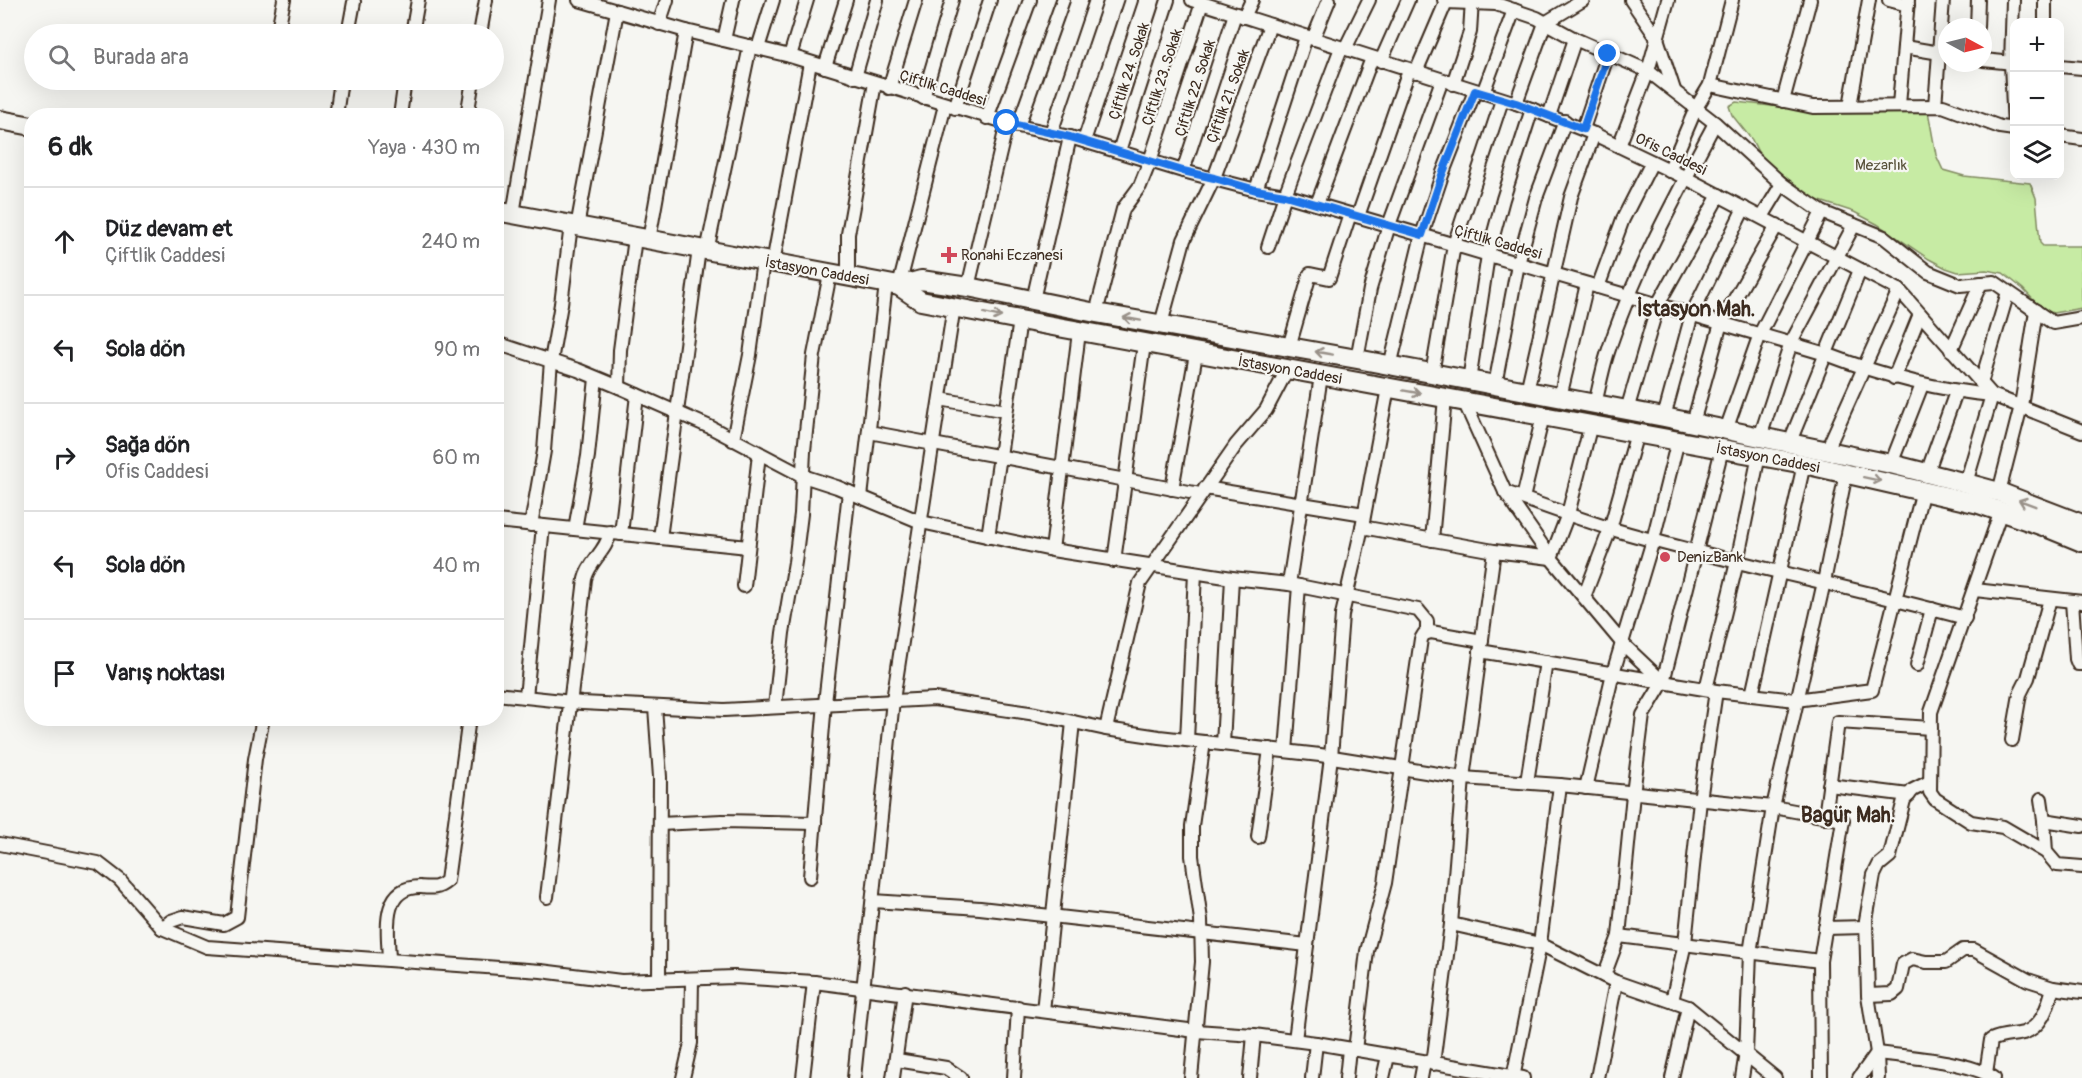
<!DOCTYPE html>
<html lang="tr">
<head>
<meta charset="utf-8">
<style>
  :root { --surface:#fff; --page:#f6f6f6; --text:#202124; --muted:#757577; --line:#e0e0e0 }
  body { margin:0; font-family:Pangolin,sans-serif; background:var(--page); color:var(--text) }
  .controls { position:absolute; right:18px; top:18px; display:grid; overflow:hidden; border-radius:12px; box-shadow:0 6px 24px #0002 }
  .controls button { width:54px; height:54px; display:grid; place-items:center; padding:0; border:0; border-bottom:2px solid var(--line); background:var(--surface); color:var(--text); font:30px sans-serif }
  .compass { position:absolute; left:1938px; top:18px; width:54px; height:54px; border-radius:50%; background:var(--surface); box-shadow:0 6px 24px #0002; rotate:97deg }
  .stop { position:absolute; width:18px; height:18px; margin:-14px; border:4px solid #1a73e8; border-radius:50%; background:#fff }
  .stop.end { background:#1a73e8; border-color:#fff; box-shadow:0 2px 6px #0008 }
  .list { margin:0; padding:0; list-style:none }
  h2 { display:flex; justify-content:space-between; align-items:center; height:78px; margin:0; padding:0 24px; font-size:26px }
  h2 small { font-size:20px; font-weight:400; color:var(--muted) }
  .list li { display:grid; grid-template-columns:39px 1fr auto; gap:18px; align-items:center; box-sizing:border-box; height:108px; padding:0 24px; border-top:2px solid var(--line) }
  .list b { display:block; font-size:22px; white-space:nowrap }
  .list p { margin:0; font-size:20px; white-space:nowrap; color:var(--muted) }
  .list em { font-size:20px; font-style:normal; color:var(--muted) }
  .icon { flex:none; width:33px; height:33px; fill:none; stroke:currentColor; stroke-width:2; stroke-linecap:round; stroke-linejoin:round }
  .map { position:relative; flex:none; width:2082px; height:1078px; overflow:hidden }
  .search { position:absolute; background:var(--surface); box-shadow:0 6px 24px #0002; left:24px; top:24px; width:480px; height:66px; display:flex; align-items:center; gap:15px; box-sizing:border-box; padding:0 21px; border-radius:33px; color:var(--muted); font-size:22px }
  .panel { position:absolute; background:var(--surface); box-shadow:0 6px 24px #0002; left:24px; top:108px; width:480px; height:618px; border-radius:24px }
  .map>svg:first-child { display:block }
  .green { fill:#c7eba4; stroke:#818a61; stroke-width:1.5 }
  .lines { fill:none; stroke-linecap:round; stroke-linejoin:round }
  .street-casing { stroke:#3b2a1e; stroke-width:16 }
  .secondary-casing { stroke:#3b2a1e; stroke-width:22 }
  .street { stroke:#f6f6f2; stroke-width:12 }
  .secondary { stroke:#f6f6f2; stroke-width:18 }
  .oneway { stroke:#989088 }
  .route { stroke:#1a73e8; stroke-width:8 }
  .poi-dot { fill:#d1495b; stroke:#f6f6f2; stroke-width:2 }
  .labels { text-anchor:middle; stroke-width:4.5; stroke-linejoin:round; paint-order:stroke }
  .street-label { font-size:15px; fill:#3b2a1e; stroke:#f6f6f2 }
  .park-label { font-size:15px; fill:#575139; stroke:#f6f6f2 }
  .poi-label { font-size:15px; fill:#3b2a1e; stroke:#f6f6f2; text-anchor:start }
  .district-label { font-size:21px; font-weight:bold; fill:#3b2a1e; stroke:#f6f6f2 }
</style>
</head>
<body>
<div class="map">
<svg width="2082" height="1078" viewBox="0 0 2082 1078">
  <rect width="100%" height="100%" fill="#f6f6f2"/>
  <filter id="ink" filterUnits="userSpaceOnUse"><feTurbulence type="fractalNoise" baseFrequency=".0167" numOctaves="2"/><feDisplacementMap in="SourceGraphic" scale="12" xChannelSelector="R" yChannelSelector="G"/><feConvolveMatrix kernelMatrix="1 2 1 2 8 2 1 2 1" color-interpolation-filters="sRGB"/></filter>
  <g filter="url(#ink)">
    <polygon class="green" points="1736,102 1816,111 1928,111 1936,155 1943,170 1964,176 2030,183 2036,198 2040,243 2043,246 2081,246 2082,308 2053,313 2042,309 2023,289 2003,273 1986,270 1958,272 1946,268 1929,259 1877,224 1854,212 1814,199 1761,158 1752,140 1732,115 1729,106"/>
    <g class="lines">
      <g class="street-casing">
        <g id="street">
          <path d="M579 0 686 31 790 56 1018 126 1070 137 1183 171 1256 190 1285 195 1826 354C1881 375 1934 390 1992 395L1966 483"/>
          <polyline points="1192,0 1516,103 1594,134 1686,178 1899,290 1992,395 2082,431"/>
          <polyline points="1444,0 1446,2 1496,4 1537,18 1575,39 1648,71 1715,123 1782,184 1822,212 1884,237 1928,272 1960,285 1994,282 2053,323 2082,318"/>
          <polyline points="1631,0 1657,38 1674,90"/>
          <polyline points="1889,0 1908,5"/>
          <polyline points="2013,0 2011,63 2014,129"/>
          <polyline points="1244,17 1252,0"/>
          <polyline points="2045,22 2045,0"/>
          <polyline points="659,24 667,0"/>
          <polyline points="1977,27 1978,0"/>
          <polyline points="277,34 284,0"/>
          <polyline points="348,34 354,2"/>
          <polyline points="412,34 418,0"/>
          <polyline points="480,34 486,0"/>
          <polyline points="1313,39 1329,0"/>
          <polyline points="724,40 733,0"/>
          <polyline points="1904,47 1946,54"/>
          <polyline points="758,48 773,0"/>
          <polyline points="1345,49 1369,0"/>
          <polyline points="790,56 807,0"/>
          <polyline points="1983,60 2014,63"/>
          <polyline points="1381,61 1408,0"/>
          <polyline points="2060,66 2082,68"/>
          <polyline points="825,67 846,0"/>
          <polyline points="1416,72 1446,2"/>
          <polyline points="855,77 877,0"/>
          <polyline points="1453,84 1470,32 1472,0"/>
          <polyline points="1710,85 1732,0"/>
          <polyline points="889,88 916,0"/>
          <polyline points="1483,93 1514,10"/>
          <polyline points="923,98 952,0"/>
          <polyline points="1783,101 1810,0"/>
          <polyline points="1516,103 1545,23 1583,0"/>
          <polyline points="1899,105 1908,0"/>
          <polyline points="1850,106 1869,0"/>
          <polyline points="1935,106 1943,0"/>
          <polyline points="955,108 990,0"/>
          <polyline points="336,116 341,80"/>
          <polyline points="400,116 405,80"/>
          <polyline points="467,116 473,80"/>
          <polyline points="1549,116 1575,39"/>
          <polyline points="987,118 1030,0"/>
          <polyline points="1018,126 1063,0"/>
          <polyline points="1583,129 1608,54"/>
          <polyline points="1051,133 1096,0"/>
          <polyline points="2060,136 2082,139"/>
          <polyline points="1084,141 1131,0"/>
          <polyline points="1619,146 1648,71 1668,0"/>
          <polyline points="1119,151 1168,0"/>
          <polyline points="1183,171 1235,14"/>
          <polyline points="1669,171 1696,108 1710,85 1813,107 1943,106 2000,127 2014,129"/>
          <polyline points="1256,190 1306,37"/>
          <polyline points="1317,204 1372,58"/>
          <polyline points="513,214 549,0"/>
          <polyline points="1358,216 1409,70"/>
          <polyline points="1762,217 1782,184"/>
          <polyline points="577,227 617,11"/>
          <polyline points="649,240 686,31"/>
          <polyline points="1268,247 1285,195 1341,48"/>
          <polyline points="707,251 750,46"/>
          <polyline points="773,263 810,63"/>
          <polyline points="848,277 848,234 875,83"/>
          <polyline points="899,286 945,105"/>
          <polyline points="968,287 1007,123"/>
          <polyline points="1598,287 1623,219 1652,162"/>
          <polyline points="1033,300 1070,137"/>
          <polyline points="1096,313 1123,209 1140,186 1150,161 1202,3"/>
          <polyline points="1161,324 1184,240 1214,178 1270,25"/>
          <polyline points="496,343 578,370 619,387 710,427 803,476 837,487 921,522 1052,550 1232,578 1289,584 1418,610 1427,621 1427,632"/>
          <polyline points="1289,347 1310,274 1329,278 1350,214"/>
          <polyline points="1951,350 1981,283"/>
          <polyline points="1357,359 1370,289 1389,225 1442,80"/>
          <polyline points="1390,366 1422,235 1442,175 1475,91"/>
          <polyline points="1432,374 1454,245 1502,100"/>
          <polyline points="1894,378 1920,314"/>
          <polyline points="1469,381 1488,255 1503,199 1532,109"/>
          <polyline points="1981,383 2008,292"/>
          <polyline points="1495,385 1518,264 1536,198 1565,121"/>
          <polyline points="619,387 620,350 635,238"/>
          <polyline points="1527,391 1571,197 1594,134"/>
          <polyline points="1560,397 1587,284"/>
          <polyline points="940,399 1006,411"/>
          <polyline points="1464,401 1505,492 1551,558 1623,644 1663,682"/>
          <path d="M1595 404C1599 388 1602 371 1607 355 1633 274 1675 198 1715 123"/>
          <polyline points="1627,410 1658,304 1719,195"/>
          <polyline points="1664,417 1692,314 1744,208"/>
          <polyline points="1693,423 1721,323 1777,225"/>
          <polyline points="1726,430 1760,334 1822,212"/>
          <polyline points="869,432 1200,494"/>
          <polyline points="1760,437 1791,343 1854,225"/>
          <polyline points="733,440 750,355 763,261"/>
          <polyline points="1789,444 1860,270"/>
          <polyline points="1826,452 1899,290"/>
          <polyline points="1891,464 1922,385"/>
          <polyline points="1927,473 1956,392"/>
          <polyline points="1205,488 1364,514"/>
          <polyline points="1172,489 1196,354"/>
          <path d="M1505 492C1541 505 1576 518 1612 529 1729 563 1848 586 1965 618"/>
          <polyline points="1999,492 2021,406 2036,311"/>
          <polyline points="861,497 886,284"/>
          <polyline points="1523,498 1543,416"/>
          <polyline points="2001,511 1931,712 1930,792 1935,799 1971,822 2003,827 2046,852 2057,865 2082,867"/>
          <polyline points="496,521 748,547"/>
          <polyline points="531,525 544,451 551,361 561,304 571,225"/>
          <polyline points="1362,527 1494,551 1551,558 1568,514 1591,424"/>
          <polyline points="575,529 588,456 596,378"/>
          <polyline points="621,534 637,395"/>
          <polyline points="988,537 1020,320"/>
          <polyline points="660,538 699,249"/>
          <polyline points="1432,540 1445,398"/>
          <polyline points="1052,550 1079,332"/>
          <polyline points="1114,561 1144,344"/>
          <polyline points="1289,584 1321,376"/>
          <polyline points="744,586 759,454"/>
          <polyline points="1975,590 2082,602"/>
          <polyline points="1584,597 1610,529 1637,433"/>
          <polyline points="2072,601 2076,659 2078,664 2082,664"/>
          <polyline points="1480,651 1716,691 1796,700 1872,690 1923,490"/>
          <polyline points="1917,665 1932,609"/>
          <polyline points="1706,689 1737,562 1759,455"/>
          <polyline points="496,694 582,703 724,710 934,699 1036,714 1106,729 1159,737 1320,755 1463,778 1560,785 1773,807 1843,820 1820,961 1821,1078"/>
          <polyline points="1752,695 1804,464"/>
          <polyline points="526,697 543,526"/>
          <polyline points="655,707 660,777 659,980"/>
          <polyline points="775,707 783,633 795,562 801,514 804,451 814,355 830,274"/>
          <polyline points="1106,729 1140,583 1236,445 1266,410 1287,370"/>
          <polyline points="1187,740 1195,573"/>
          <polyline points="2012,740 2020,694 2028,678 2050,599"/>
          <polyline points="1223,744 1232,578"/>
          <polyline points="1286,751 1299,586"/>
          <polyline points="1527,782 1546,662"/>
          <polyline points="1829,785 1909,795"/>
          <polyline points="1586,788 1613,673 1653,540 1678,440"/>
          <polyline points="2041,799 2044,820 2082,826"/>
          <polyline points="1825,817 1838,722 1931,728"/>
          <polyline points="2044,820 2046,852"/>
          <polyline points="660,824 722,821 815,823"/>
          <polyline points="1258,837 1270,749"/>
          <polyline points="0,844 98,863 120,880 162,928 207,947 541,971 621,981 734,977 814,982 1196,1031 1254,1035 1316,1043 1523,1078"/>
          <polyline points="810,877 825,703 849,492"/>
          <path d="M547 897 585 579C589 561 607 551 610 532"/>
          <polyline points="873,901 980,908 1307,945"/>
          <polyline points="1451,924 1540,944 1616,982 1688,1007 1775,1078"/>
          <polyline points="162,928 171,921 183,917 224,924 237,917 255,759 263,718"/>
          <polyline points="1825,928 1866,927"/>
          <polyline points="1619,936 1820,961"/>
          <path d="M389 959C388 932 380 887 420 887 431 888 438 889 447 881L469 718"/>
          <polyline points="1604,976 1619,936 1633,794 1643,715 1663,682 1722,449"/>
          <polyline points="1868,995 1892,994 1898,989 1903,964 1912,959 1926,962 1946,962 1963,950 1974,950 2028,980 2053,988 2082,992"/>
          <polyline points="1672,1001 1685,943 1700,800 1716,691"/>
          <polyline points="1043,1011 1073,722"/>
          <polyline points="1295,1040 1331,757 1342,615 1362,527 1388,388"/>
          <polyline points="1355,1050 1367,951 1385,883 1421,639 1424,634 1431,632 1482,641"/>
          <path d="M1877 1053C1909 1057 1968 1061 1994 1078"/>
          <polyline points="897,1060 946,1068 961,1078"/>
          <polyline points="1433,1064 1451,924 1463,778 1494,551"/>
          <path d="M1986 1073 1991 1040C2004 1034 2011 1036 2023 1033 2043 1027 2048 1005 2053 988"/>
          <polyline points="683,1078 691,1043 692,979"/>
          <polyline points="803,1078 814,982"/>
          <polyline points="854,1078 893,700 954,306"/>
          <polyline points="893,1078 905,992"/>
          <polyline points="1014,1078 1018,1007"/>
          <polyline points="1191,1078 1202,962 1201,920 1192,856 1192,826 1204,742"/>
          <polyline points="1250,1078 1254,1035"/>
          <polyline points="1312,1078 1316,1043"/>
          <polyline points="1346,1078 1349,1049"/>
          <polyline points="1383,1078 1388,1056"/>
          <polyline points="1421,1078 1424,1062"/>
          <polyline points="1513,1078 1540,944 1560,785"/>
          <polyline points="1597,1078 1616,982"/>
          <polyline points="1672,1078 1688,1007"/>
          <polyline points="1742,1078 1746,1053 1750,953 1773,807 1824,582 1846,473"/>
          <polyline points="1859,1078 1877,1053"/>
          <polyline points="1878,1078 1877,1053 1868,995 1866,920 1874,875 1879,865 1890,856 1904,800 1913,790 1929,782"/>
        </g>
      </g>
      <g class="secondary-casing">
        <g id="secondary">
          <polyline points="0,120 32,126"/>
          <polyline points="496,211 899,286 921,301 1020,320 1804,464 1979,504 2043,526 2082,542"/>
          <polyline points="899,286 921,280 968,287 1096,313 1357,359 1664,417 1891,464 1966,483 1999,492 2082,524"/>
        </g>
      </g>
      <use href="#street" class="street"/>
      <use href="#secondary" class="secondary"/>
    </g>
    <defs><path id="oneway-shaft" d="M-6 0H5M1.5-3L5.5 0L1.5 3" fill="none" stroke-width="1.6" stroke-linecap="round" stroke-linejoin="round" transform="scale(1.5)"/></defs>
    <g class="oneway">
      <use href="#oneway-shaft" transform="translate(993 315) rotate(12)"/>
      <use href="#oneway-shaft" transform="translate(1132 319) rotate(-170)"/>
      <use href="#oneway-shaft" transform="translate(1324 353) rotate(-170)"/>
      <use href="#oneway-shaft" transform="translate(1412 392) rotate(10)"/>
      <use href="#oneway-shaft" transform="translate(1872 479) rotate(12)"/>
      <use href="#oneway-shaft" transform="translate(2027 503) rotate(-159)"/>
    </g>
  </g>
  <g class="lines" filter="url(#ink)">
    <polyline class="route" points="1007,123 1070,137 1183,171 1214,178 1256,190 1285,195 1422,235 1442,175 1475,91 1516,103 1583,129 1608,54"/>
  </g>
  <g class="poi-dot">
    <path d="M946 246h6v6h6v6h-6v6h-6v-6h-6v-6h6z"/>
    <circle cx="1665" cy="557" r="6"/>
  </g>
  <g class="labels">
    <g class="street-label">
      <text transform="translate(1129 71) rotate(-72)" y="5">Çiftlik 24. Sokak</text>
      <text transform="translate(1162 77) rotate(-72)" y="5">Çiftlik 23. Sokak</text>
      <text transform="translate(943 88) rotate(17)" y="5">Çiftlik Caddesi</text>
      <text transform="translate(1195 88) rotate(-72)" y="5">Çiftlik 22. Sokak</text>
      <text transform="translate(1228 96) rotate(-70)" y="5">Çiftlik 21. Sokak</text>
      <text transform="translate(1671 154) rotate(26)" y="5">Ofis Caddesi</text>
      <text transform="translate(1498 242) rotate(16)" y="5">Çiftlik Caddesi</text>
      <text transform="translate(817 271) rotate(10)" y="5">İstasyon Caddesi</text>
      <text transform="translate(1290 370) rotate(10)" y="5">İstasyon Caddesi</text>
      <text transform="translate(1768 458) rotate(11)" y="5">İstasyon Caddesi</text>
    </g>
    <g class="park-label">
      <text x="1881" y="170">Mezarlık</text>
    </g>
    <g class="poi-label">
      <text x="961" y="260">Ronahi Eczanesi</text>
      <text x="1677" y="562">DenizBank</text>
    </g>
    <g class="district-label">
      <text x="1696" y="316">İstasyon Mah.</text>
      <text x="1848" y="822">Bagür Mah.</text>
    </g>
  </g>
</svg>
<div class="controls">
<button>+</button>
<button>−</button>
<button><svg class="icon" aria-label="layers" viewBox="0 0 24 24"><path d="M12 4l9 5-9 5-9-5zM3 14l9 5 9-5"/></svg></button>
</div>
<svg class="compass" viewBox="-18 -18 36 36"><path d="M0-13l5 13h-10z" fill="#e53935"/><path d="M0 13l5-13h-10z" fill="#757577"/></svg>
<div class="stop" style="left:1007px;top:123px"></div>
<div class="stop end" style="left:1608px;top:54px"></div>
<div class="search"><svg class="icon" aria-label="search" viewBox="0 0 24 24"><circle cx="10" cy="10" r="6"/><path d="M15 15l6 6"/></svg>Burada ara</div>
<section class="panel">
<h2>6 dk<small>Yaya · 430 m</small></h2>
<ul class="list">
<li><svg class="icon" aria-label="ahead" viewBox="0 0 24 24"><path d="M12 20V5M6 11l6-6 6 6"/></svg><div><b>Düz devam et</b><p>Çiftlik Caddesi</p></div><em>240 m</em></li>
<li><svg class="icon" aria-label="left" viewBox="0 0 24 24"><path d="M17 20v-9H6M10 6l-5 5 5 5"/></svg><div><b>Sola dön</b></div><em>90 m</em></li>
<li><svg class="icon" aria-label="right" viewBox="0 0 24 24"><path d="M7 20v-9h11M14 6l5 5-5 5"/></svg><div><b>Sağa dön</b><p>Ofis Caddesi</p></div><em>60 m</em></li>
<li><svg class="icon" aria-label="left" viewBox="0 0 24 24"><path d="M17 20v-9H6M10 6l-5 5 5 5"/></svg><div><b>Sola dön</b></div><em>40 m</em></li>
<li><svg class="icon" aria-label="arrive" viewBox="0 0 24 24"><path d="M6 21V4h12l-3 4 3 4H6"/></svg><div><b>Varış noktası</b></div></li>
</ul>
</section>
</div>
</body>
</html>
